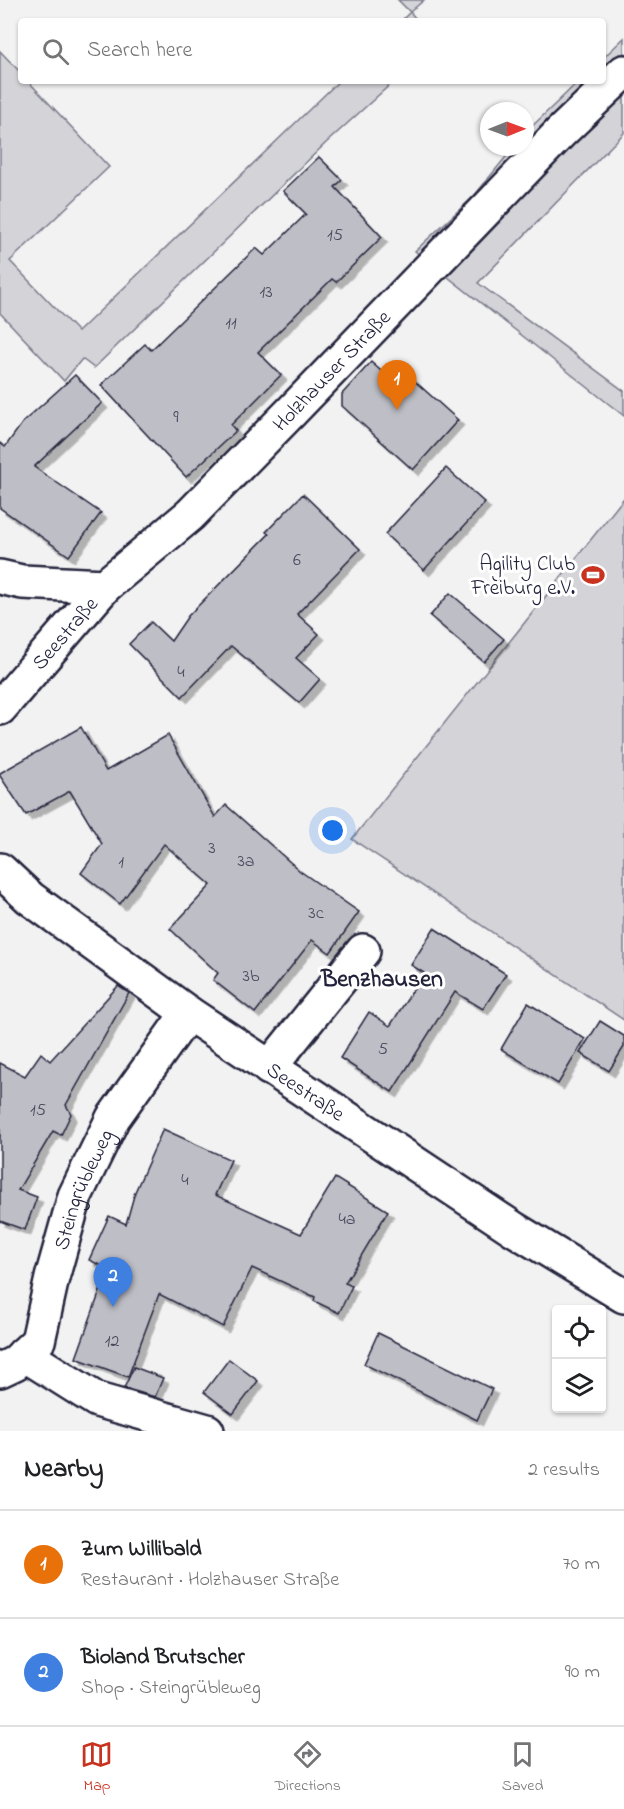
<!DOCTYPE html>
<html lang="en">
<head>
<meta charset="utf-8">
<style>
  :root { --surface:#fff; --page:#f2f2f2; --text:#202124; --muted:#757577; --line:#e0e0e0; --accent:#c8321e }
  body { margin:0; font-family:"Indie Flower",sans-serif; background:var(--page); color:var(--text) }
  .controls { position:absolute; right:18px; bottom:18px; display:grid; overflow:hidden; border-radius:6px; box-shadow:0 2px 4px #0004 }
  .controls button { width:54px; height:54px; display:grid; place-items:center; padding:0; border:0; border-bottom:2px solid var(--line); background:var(--surface); color:var(--text); font:30px sans-serif }
  .compass { position:absolute; left:480px; top:102px; width:54px; height:54px; border-radius:50%; background:var(--surface); box-shadow:0 2px 4px #0004; rotate:89deg }
  .you { position:absolute; left:333px; top:831px; width:21px; height:21px; margin:-15px; border:4px solid #fff; border-radius:50%; background:#1a73e8; box-shadow:0 0 0 9px #1a73e833 }
  .badge { display:grid; place-items:center; width:39px; height:39px; border-radius:50%; background:var(--accent); color:#fff; font-size:20px; font-weight:700 }
  .pin { position:absolute; translate:-50% -50px; filter:drop-shadow(0 2px 3px #0008) }
  .pin::after { content:''; position:absolute; top:32px; width:21px; height:18px; background:inherit; clip-path:polygon(0 0,100% 0,50% 100%) }
  .list { margin:0; padding:0; list-style:none }
  h2 { display:flex; justify-content:space-between; align-items:center; height:78px; margin:0; padding:0 24px; font-size:26px }
  h2 small { font-size:20px; font-weight:400; color:var(--muted) }
  .list li { display:grid; grid-template-columns:39px 1fr auto; gap:18px; align-items:center; box-sizing:border-box; height:108px; padding:0 24px; border-top:2px solid var(--line) }
  .list b { display:block; font-size:22px; white-space:nowrap }
  .list p { margin:0; font-size:20px; white-space:nowrap; color:var(--muted) }
  .list em { font-size:20px; font-style:normal; color:var(--muted) }
  .icon { flex:none; width:33px; height:33px; fill:none; stroke:currentColor; stroke-width:2; stroke-linecap:round; stroke-linejoin:round }
  .map { position:relative; flex:none; width:624px; height:1431px; overflow:hidden }
  .search { position:absolute; background:var(--surface); box-shadow:0 2px 4px #0004; left:18px; right:18px; top:18px; height:66px; display:flex; align-items:center; gap:15px; box-sizing:border-box; padding:0 21px; border-radius:6px; color:var(--muted); font-size:22px }
  .sheet { height:294px; background:var(--surface) }
  nav { display:flex; justify-content:space-around; align-items:center; box-sizing:border-box; height:84px; border-top:2px solid var(--line); background:var(--surface); font-size:16px; color:var(--muted) }
  nav a { display:grid; justify-items:center; gap:3px }
  nav .on { color:var(--accent) }
  .map>svg:first-child { display:block }
  .green { fill:#d3d3d8; stroke:#7a7a8a; stroke-width:1.5 }
  .building { fill:#bebec6; stroke:#22223b; stroke-width:1.5; filter:url(#shadow) }
  .lines { fill:none; stroke-linecap:round; stroke-linejoin:round }
  .minor-casing { stroke:#22223b; stroke-width:38 }
  .minor { stroke:#fff; stroke-width:33 }
  .labels { text-anchor:middle; stroke-width:6; stroke-linejoin:round; paint-order:stroke }
  .number-label { font-size:18px; fill:#49495e }
  .street-label { font-size:21px; fill:#22223b; stroke:#fff }
  .poi-label { font-size:21px; fill:#22223b; stroke:#fff; text-anchor:end }
  .quarter-label { font-size:24px; font-weight:bold; fill:#22223b; stroke:#fff }
</style>
</head>
<body>
<div class="map">
<svg width="624" height="1431" viewBox="0 0 624 1431">
  <defs>
    <filter id="shadow"><feDropShadow dx="5.5" dy="5.5" stdDeviation="0" flood-color="#0004"/></filter>
  </defs>
  <rect width="100%" height="100%" fill="#f2f2f3"/>
  <filter id="ink" filterUnits="userSpaceOnUse"><feTurbulence type="fractalNoise" baseFrequency=".0167" numOctaves="2"/><feDisplacementMap in="SourceGraphic" scale="12" xChannelSelector="R" yChannelSelector="G"/><feConvolveMatrix kernelMatrix="1 2 1 2 8 2 1 2 1" color-interpolation-filters="sRGB"/></filter>
  <g filter="url(#ink)">
    <g class="green">
      <polygon points="398,0 424,0 410,12 418,21 401,21 410,12"/>
      <polygon points="624,38 624,133 478,283 624,391 624,416 415,251 474,196 514,147 525,147 525,133 579,81 603,81 603,58"/>
      <polygon points="0,51 21,73 21,81 28,81 109,167 10,261 78,332 339,81 394,81 327,142 94,368 82,359 64,381 0,313"/>
      <polygon points="624,498 624,1020 352,839"/>
    </g>
    <g class="building">
      <polygon points="319,157 342,180 335,187 382,237 336,282 332,279 258,352 281,375 231,425 236,431 186,477 101,385 145,344 151,350 256,248 264,255 306,214 283,191"/>
      <polygon points="371,362 399,387 409,376 458,420 413,470 342,406 342,394"/>
      <polygon points="75,375 102,403 34,467 101,513 69,556 0,508 0,443 5,447 23,422"/>
      <polygon points="446,468 485,503 424,570 385,534"/>
      <polygon points="303,494 360,549 297,614 319,634 296,658 320,679 299,703 231,646 182,697 129,644 151,622 171,641 188,616 269,534 266,532"/>
      <polygon points="450,593 504,639 484,662 430,616"/>
      <polygon points="81,727 106,771 168,735 215,817 226,805 300,871 359,912 330,953 312,940 255,1013 213,980 218,973 170,929 211,885 164,844 120,904 81,873 102,844 70,791 26,815 0,776 0,773"/>
      <polygon points="434,928 506,974 483,1009 455,992 392,1092 340,1058 369,1012 390,1026 424,973 411,965"/>
      <polygon points="118,986 129,993 66,1105 71,1114 61,1135 53,1131 18,1190 37,1197 25,1230 0,1221 0,1063 25,1076 41,1053 50,1061"/>
      <polygon points="528,1003 585,1039 558,1084 501,1049"/>
      <polygon points="600,1021 624,1036 624,1047 609,1071 580,1053"/>
      <polygon points="163,1129 231,1160 215,1195 301,1234 335,1178 388,1211 345,1283 352,1286 339,1313 314,1301 315,1297 252,1268 223,1327 159,1294 128,1377 76,1358 108,1269 89,1260 109,1216 126,1224 135,1192"/>
      <polygon points="378,1333 492,1389 477,1420 364,1364"/>
      <polygon points="229,1359 258,1381 233,1414 204,1392"/>
      <polygon points="134,1367 163,1378 155,1397 124,1388"/>
    </g>
    <g class="lines">
      <g class="minor-casing">
        <g id="minor">
          <polyline points="0,577 22,582 105,586"/>
          <path id="s1" d="M0 708 105 586 190 515 291 412 560 133 624 72"/>
          <path id="s2" d="M0 870 30 898 188 1013 514 1229 624 1296"/>
          <polyline points="269,1068 363,951"/>
          <polyline points="24,1354 97,1400 207,1431"/>
          <path id="s3" d="M0 1370 15 1363 38 1341 52 1278 75 1196 113 1118 188 1013"/>
        </g>
      </g>
      <use href="#minor" class="minor"/>
    </g>
  </g>
  <defs>
    <g id="stadium-bare" transform="scale(1.8)"><path d="M0-5a6.5 5 0 1 0 0 10a6.5 5 0 1 0 0-10ZM-3.5-1.8h7v3.6h-7Z" fill="#c8321e" stroke="#fff" stroke-width="2.5" paint-order="stroke"/></g>
  </defs>
  <g fill-rule="evenodd">
    <use href="#stadium-bare" x="593" y="575"/>
  </g>
  <g class="labels">
    <g class="number-label">
      <text x="335" y="240">15</text>
      <text x="266" y="297">13</text>
      <text x="231" y="328">11</text>
      <text x="176" y="422">9</text>
      <text x="297" y="565">6</text>
      <text x="181" y="677">4</text>
      <text x="212" y="853">3</text>
      <text x="246" y="866">3a</text>
      <text x="121" y="867">1</text>
      <text x="316" y="918">3c</text>
      <text x="251" y="981">3b</text>
      <text x="383" y="1054">5</text>
      <text x="38" y="1115">15</text>
      <text x="185" y="1185">4</text>
      <text x="347" y="1224">4a</text>
      <text x="112" y="1346">12</text>
    </g>
    <g class="street-label">
      <text dy="7" stroke="none"><textPath href="#s1" startOffset="474">Holzhauser Straße</textPath></text>
      <text dy="7" stroke="none"><textPath href="#s1" startOffset="99">Seestraße</textPath></text>
      <text dy="7" stroke="none"><textPath href="#s2" startOffset="378">Seestraße</textPath></text>
      <text dy="7" stroke="none"><textPath href="#s3" startOffset="207">Steingrübleweg</textPath></text>
    </g>
    <g class="poi-label">
      <text x="575" y="570">Agility Club<tspan x="575" dy="24">Freiburg e.V.</tspan></text>
    </g>
    <g class="quarter-label">
      <text x="382" y="986">Benzhausen</text>
    </g>
  </g>
</svg>
<div class="controls">
<button><svg class="icon" aria-label="locate" viewBox="0 0 24 24"><circle cx="12" cy="12" r="6"/><path d="M12 2v4M12 18v4M2 12h4M18 12h4"/></svg></button>
<button><svg class="icon" aria-label="layers" viewBox="0 0 24 24"><path d="M12 4l9 5-9 5-9-5zM3 14l9 5 9-5"/></svg></button>
</div>
<svg class="compass" viewBox="-18 -18 36 36"><path d="M0-13l5 13h-10z" fill="#e53935"/><path d="M0 13l5-13h-10z" fill="#757577"/></svg>
<div class="you"></div>
<div class="pin badge" style="left:397px;top:410px;background:#e8710a">1</div>
<div class="pin badge" style="left:113px;top:1307px;background:#3f7fe0">2</div>
<div class="search"><svg class="icon" aria-label="search" viewBox="0 0 24 24"><circle cx="10" cy="10" r="6"/><path d="M15 15l6 6"/></svg>Search here</div>
</div>
<section class="sheet">
<h2>Nearby<small>2 results</small></h2>
<ul class="list">
<li><span class="badge" style="background:#e8710a">1</span><div><b>Zum Willibald</b><p>Restaurant · Holzhauser Straße</p></div><em>70 m</em></li>
<li><span class="badge" style="background:#3f7fe0">2</span><div><b>Bioland Brutscher</b><p>Shop · Steingrübleweg</p></div><em>90 m</em></li>
</ul>
</section>
<nav>
<a class="on"><svg class="icon" aria-label="map" viewBox="0 0 24 24"><path d="M3 6l6-2 6 2 6-2v14l-6 2-6-2-6 2zM9 4v14M15 6v14"/></svg>Map</a>
<a><svg class="icon" aria-label="directions" viewBox="0 0 24 24"><path d="M12 3l9 9-9 9-9-9zM9 14v-3h6M13 9l2 2-2 2"/></svg>Directions</a>
<a><svg class="icon" aria-label="saved" viewBox="0 0 24 24"><path d="M7 4h10v16l-5-4-5 4z"/></svg>Saved</a>
</nav>
</body>
</html>
